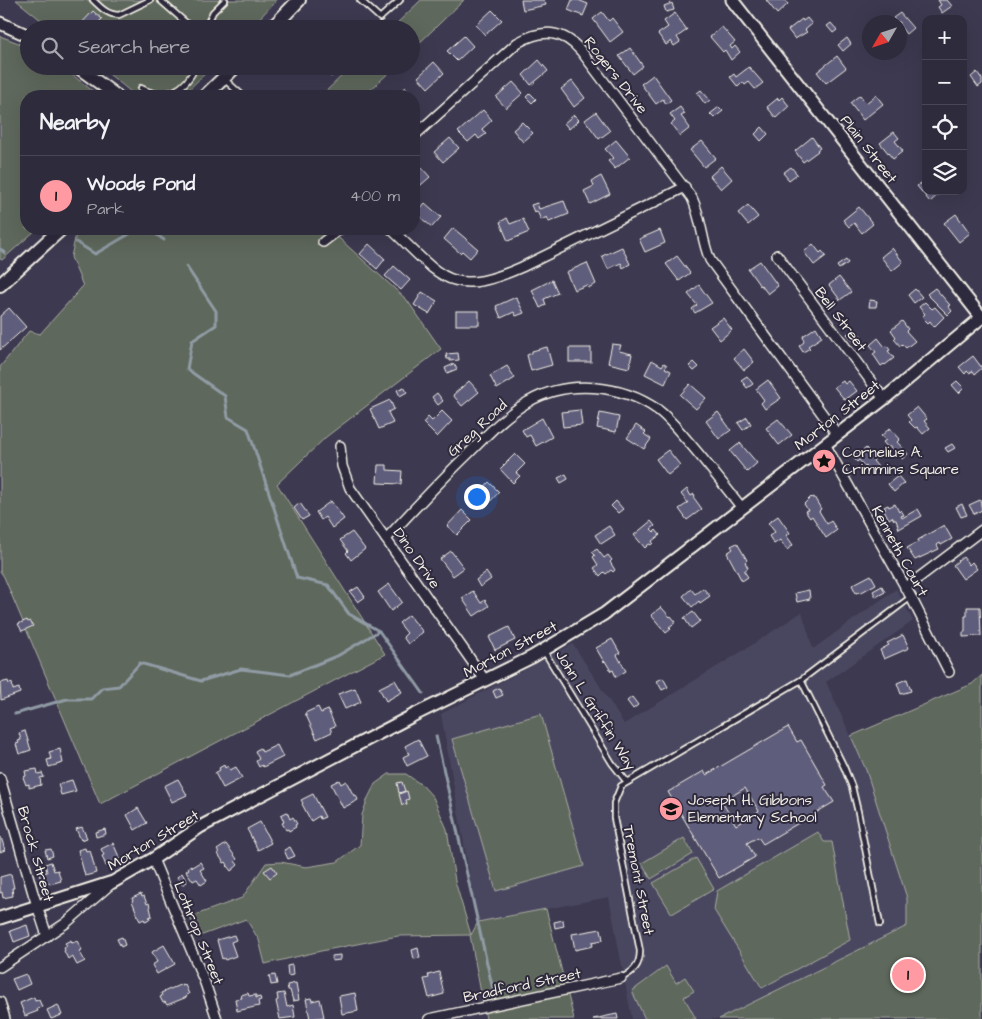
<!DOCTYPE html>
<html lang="en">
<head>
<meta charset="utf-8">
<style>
  :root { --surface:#2e2b3c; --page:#363343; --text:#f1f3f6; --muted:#a7a7af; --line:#494756; --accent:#ff9aa2 }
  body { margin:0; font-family:"Architects Daughter",sans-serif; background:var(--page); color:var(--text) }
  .controls { position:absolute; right:15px; top:15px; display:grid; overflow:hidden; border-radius:10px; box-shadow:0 5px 20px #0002 }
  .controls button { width:45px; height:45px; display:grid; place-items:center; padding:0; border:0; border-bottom:1px solid var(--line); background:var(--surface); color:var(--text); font:25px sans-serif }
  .compass { position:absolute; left:862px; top:15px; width:45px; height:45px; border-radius:50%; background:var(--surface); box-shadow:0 5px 20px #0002; rotate:231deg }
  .you { position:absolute; left:476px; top:496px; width:18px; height:18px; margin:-12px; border:4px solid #fff; border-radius:50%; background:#1a73e8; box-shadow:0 0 0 8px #1a73e833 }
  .badge { display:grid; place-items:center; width:32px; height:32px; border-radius:50%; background:var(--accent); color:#111; font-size:16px; font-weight:700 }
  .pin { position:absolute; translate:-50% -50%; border:2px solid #fff; box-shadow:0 1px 5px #0006 }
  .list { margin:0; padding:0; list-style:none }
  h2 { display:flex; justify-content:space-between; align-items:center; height:65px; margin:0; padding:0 20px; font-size:21px }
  h2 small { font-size:16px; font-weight:400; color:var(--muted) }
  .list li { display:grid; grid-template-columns:32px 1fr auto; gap:15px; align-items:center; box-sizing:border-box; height:80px; padding:0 20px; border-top:1px solid var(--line) }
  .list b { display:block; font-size:19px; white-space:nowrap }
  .list p { margin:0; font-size:16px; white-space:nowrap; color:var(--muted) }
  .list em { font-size:16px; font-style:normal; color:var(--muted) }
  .icon { flex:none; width:28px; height:28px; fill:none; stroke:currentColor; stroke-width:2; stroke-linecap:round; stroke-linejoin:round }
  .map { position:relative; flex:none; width:982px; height:1019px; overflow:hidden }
  .search { position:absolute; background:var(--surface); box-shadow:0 5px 20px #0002; left:20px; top:20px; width:400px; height:55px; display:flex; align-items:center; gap:12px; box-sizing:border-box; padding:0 18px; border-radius:28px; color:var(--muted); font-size:19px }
  .panel { position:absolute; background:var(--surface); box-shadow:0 5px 20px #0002; left:20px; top:90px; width:400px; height:145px; border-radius:20px }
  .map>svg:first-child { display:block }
  .built { fill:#4a4760 }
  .green { fill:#5e685c; stroke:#a9aca2 }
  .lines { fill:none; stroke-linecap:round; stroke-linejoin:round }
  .stream { stroke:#909ba5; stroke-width:3 }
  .building { fill:#5e5d7b; stroke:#f4f1e8; fill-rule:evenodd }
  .lane-casing { stroke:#f4f1e8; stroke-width:8 }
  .street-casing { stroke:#f4f1e8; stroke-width:12 }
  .secondary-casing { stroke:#f4f1e8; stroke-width:15 }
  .primary-casing { stroke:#f4f1e8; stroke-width:16 }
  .lane { stroke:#2f2a3d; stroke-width:4.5 }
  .street { stroke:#2f2a3d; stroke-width:9 }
  .secondary { stroke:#2f2a3d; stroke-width:11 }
  .primary { stroke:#2f2a3d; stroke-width:12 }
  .labels { text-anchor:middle; stroke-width:4; stroke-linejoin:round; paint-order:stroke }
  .street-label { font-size:15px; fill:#f4f1e8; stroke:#2f2a3d }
  .poi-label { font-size:15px; fill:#f4f1e8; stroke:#2f2a3d; text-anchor:start }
</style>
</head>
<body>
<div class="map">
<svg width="982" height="1019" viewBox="0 0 982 1019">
  <rect width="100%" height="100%" fill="#3d3950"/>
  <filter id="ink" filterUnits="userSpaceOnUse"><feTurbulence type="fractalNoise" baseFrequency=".02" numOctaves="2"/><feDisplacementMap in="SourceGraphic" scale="10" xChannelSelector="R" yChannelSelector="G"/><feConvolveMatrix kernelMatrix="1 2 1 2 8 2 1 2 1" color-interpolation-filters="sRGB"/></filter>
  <g filter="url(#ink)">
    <polygon class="built" points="896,589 913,621 826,682 893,828 982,916 730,1019 632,1019 609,897 478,922 441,714 573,644 624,724 744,650 802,612 813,649"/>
    <g class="green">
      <polygon points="16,0 277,0 249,29 52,29"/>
      <polygon points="421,0 464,0 411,51 411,29 391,29"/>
      <polygon points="0,36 29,47 29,66 61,66 99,96 26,96 26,229 37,229 2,260 0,259"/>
      <polygon points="99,66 213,66 182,96 136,96"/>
      <polygon points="352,66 396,66 364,96 321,96"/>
      <polygon points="77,229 329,229 407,300 441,349 326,437 277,484 385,654 100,804 4,577 0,571 0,367 29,331 40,334 83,286 71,257"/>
      <polygon points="982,675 982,1019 719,1019 907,926 907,898 866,770 851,736 972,684"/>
      <polygon points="541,714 584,866 496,891 452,739"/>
      <polygon points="389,774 406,774 423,786 433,797 447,829 455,881 471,935 478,922 546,909 574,1019 486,1019 470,935 398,936 321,951 265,964 259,940 246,919 197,937 190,917 242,898 266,863 281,862 306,867 337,862 360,845 362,815 368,798 375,784"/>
      <polygon points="818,832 824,842 832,842 850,940 762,988 714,910 717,891"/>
      <polygon points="684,838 693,854 651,879 642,863"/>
      <polygon points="696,858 714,889 672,914 653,883"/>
      <polygon points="666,966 676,983 685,977 694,991 684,997 696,1019 645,1019 632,991"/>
    </g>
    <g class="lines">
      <g class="stream">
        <polyline points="149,229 164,240"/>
        <polyline points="76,242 95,254 138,229"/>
        <polyline points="0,249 5,253"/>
        <polyline points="186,266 216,311 216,325 192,341 187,369 225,396 228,417 248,429 297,578 328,585 349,614 379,631 423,693"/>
        <polyline points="15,714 67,699 91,699 102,688 119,686 140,663 201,681 241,669 290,675 339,655 379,631"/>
        <polyline points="436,736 493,990"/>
      </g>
    </g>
    <g class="building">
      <polygon points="521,0 544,0 546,5 523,10"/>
      <polygon points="572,0 578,0 588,4 583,16 568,10"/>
      <polygon points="766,0 785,0 788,4 777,14"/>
      <polygon points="938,0 947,0 952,6 942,13 938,7 941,5"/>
      <polygon points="672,3 674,10 666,12 664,6"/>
      <polygon points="492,10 502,20 485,35 476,25"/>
      <polygon points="93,11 102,19 92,29 79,29 78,27"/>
      <polygon points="602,12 609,21 612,18 623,32 610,42 593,19"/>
      <polygon points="675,13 687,30 677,37 680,42 674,46 671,41 666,45 658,34 668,27 664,21"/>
      <polygon points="900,13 913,28 906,34 900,26 900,22 897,22 893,18"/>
      <polygon points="807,18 812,24 805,30 807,32 795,39 788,30 802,19 803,21"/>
      <polygon points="351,22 359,29 344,29"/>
      <polygon points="831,23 837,30 833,33 827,26"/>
      <polygon points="722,27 735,42 730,46 732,49 735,46 740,52 731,60 725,50 723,52 710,37"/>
      <polygon points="464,36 473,46 457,61 447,51"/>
      <polygon points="847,38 851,44 843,51 838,45"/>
      <polygon points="630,48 643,66 633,74 619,56"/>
      <polygon points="837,56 846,68 826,83 817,72"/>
      <polygon points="539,60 548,71 531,85 523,75"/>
      <polygon points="434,62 444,73 428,88 418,77"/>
      <polygon points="320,66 341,66 331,77"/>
      <polygon points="749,67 763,83 755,89 749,82 745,85 743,82 738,87 730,77 734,74 736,77"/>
      <polygon points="977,72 982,79 982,84 978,87 971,77"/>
      <polygon points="653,75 671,100 666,104 663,99 656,104 641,84"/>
      <polygon points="572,81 585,98 574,107 561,89"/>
      <polygon points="513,82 523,93 506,108 496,97"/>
      <polygon points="406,87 416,98 414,100 414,96 396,96"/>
      <polygon points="701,90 710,100 705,104 697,93"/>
      <polygon points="530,93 536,99 532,103 526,97"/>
      <polygon points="860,95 866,103 876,95 883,104 863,120 850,103"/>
      <polygon points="782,97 789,106 776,118 767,107 778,98 779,100"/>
      <polygon points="680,107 685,114 681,116 690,128 680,136 671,124 675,121 670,114"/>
      <polygon points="719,107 723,111 714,118 710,114"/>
      <polygon points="483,110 492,120 482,129 486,134 479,139 476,135 468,142 458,132"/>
      <polygon points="596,112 610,131 599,139 585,120"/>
      <polygon points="574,115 579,120 569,129 564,123"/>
      <polygon points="522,122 533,133 523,142 513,130"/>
      <polygon points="762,127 768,134 761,141 755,134"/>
      <polygon points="894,132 899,138 895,141 903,151 893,159 880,143"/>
      <polygon points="812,137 820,148 817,150 818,151 803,162 795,151"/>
      <polygon points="450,138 459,148 443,162 434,152"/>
      <polygon points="616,140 630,157 615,169 608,161 613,158 605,149"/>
      <polygon points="702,141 716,158 704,167 690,150"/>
      <polygon points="721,166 732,179 721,189 710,176"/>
      <polygon points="421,167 430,177 414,191 414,173"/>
      <polygon points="791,167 797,174 789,180 783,173"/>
      <polygon points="601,176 610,194 590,204 584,191 594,186 592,181"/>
      <polygon points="926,179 926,191 942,191 930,202 917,186"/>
      <polygon points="564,201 569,214 549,222 547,217 541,220 537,211 534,212 531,205 537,203 539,209"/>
      <polygon points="425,203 441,217 432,227 416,214"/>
      <polygon points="748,205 758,217 748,225 738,213"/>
      <polygon points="859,207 873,224 862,233 854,223 849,227 843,220"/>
      <polygon points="956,214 970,233 959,242 944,223"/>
      <polygon points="507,218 510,224 523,219 529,232 508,241 500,222"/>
      <polygon points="453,228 478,249 470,258 462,251 460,253 444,239"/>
      <polygon points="660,230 665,243 645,252 639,239"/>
      <polygon points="369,244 385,259 377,269 360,254"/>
      <polygon points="813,244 820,253 822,251 826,256 814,265 804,252"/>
      <polygon points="622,247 630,264 623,268 621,263 608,269 602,256"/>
      <polygon points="892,248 903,262 892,271 881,257"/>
      <polygon points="677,256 690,273 679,281 666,264"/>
      <polygon points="846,260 848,263 839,269 837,266"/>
      <polygon points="760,261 778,286 768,294 761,285 760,286 748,269"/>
      <polygon points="587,263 596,284 588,288 587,285 574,290 566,272"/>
      <polygon points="394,266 410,280 401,290 385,276"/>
      <polygon points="839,277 851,292 840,300 829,285"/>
      <polygon points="552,280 558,293 544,299 546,305 540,308 532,290"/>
      <polygon points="699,285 712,303 695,313 692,309 697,305 688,294"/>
      <polygon points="935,288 950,305 948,306 952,311 948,315 927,294"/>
      <polygon points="915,289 922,297 914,303 908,295"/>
      <polygon points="422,292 437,301 429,314 414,305"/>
      <polygon points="516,297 524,313 516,316 514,312 501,318 496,306"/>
      <polygon points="870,300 877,301 876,307 869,307"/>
      <polygon points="925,302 932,309 935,307 944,317 934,327 930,321 928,323 922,317 925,314 919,307"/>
      <polygon points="9,308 26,327 0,350 0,316"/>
      <rect x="456" y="311" width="23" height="14"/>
      <polygon points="723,318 732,330 720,340 710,327"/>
      <polygon points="902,321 908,329 906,331 915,341 906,348 902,344 900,346 894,339 896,337 891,330"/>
      <polygon points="816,327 822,337 808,346 810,348 803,352 799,346 804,342 803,336"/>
      <polygon points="854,328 862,337 855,343 847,334"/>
      <polygon points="878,338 885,347 887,346 890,350 888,351 894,358 885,365 884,364 881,366 873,354 876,352 870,345"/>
      <polygon points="612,344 621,345 619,351 632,354 629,368 608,363"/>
      <polygon points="547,347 552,365 531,371 527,355 532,353 532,351"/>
      <rect x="569" y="348" width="22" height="14"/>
      <polygon points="744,349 754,362 744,370 734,358"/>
      <polygon points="458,353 459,360 450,361 450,359 447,359 446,354"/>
      <polygon points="973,356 982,368 975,374 973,371 969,373 967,371 965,374 959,367"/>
      <polygon points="652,360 662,366 664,363 667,365 665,368 671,371 665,384 645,374"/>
      <polygon points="694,362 699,367 694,371 689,366"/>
      <polygon points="454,364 457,369 447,373 445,368"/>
      <polygon points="507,366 515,378 497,389 490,376"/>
      <polygon points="747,376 753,384 747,388 741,380"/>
      <polygon points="768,380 781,398 765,409 761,403 764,400 756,389"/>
      <polygon points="469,381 479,392 462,406 453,395"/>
      <polygon points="843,381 845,384 849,381 857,391 845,400 834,387"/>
      <polygon points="957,381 964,388 959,393 952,385"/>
      <polygon points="690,384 706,398 696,409 680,395"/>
      <polygon points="404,387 407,392 400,396 397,390"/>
      <polygon points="437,393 443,401 438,405 432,397"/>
      <polygon points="390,400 394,409 388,412 393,423 379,429 370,409"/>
      <polygon points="917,407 927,419 924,421 930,428 923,434 917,427 915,428 909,422 911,420 907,415"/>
      <polygon points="580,410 582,425 563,427 561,412"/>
      <polygon points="442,411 452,421 437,437 423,423 428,417 432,421"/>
      <polygon points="718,412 731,430 719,439 706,421"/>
      <polygon points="600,413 619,417 616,432 597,428"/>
      <polygon points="747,417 751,424 743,430 738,423"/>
      <polygon points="542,418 552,437 536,446 530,435 526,437 522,430"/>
      <polygon points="778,419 792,435 779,445 766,428"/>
      <polygon points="636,425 646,432 644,434 651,439 644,449 627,438"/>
      <polygon points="890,428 900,439 897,442 908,454 902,459 890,446 888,448 883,442 886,440 881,436"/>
      <polygon points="740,443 757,463 747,472 730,451"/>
      <polygon points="952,444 955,448 948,452 945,448"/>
      <polygon points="866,448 875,459 873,461 879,468 872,473 866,466 865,467 859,460 857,462 852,456 856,453 858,455"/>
      <polygon points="668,450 680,465 668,475 656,459"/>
      <polygon points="515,454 525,464 516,473 520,476 513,483 500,469"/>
      <polygon points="378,465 387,465 387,470 402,471 401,484 377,483"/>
      <polygon points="566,474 568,479 561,483 558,478"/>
      <polygon points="898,476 904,483 894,492 888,484"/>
      <polygon points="489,482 499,492 484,508 474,498"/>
      <polygon points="687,489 691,496 694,494 695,496 694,498 702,509 687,520 679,509 688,503 681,494"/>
      <polygon points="811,497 812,498 814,497 821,509 819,511 827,524 831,521 837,530 826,538 812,516 810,518 805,511 808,510 804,504"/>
      <polygon points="980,500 982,510 974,514 969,505"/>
      <polygon points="331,501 344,519 332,528 325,517 321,520 316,512"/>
      <polygon points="616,501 623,509 618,513 611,506"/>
      <polygon points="300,503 309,516 302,520 294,508"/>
      <polygon points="895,504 899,512 901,510 904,515 901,516 902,518 918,509 922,516 899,529 896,520 894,520 892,517 889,519 884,510 886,509 884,507 888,505 889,507"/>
      <polygon points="962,504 967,515 961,517 956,507"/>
      <polygon points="462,510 472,520 457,535 447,526"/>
      <polygon points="778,516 790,533 786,535 793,545 787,550 780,540 774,544 769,536 775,532 768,523"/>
      <polygon points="651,521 655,526 651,529 654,532 656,530 660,535 652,541 653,543 651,545 649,544 645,548 634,535"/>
      <polygon points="944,525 952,539 941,545 940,543 937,545 939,549 915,560 907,548 918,542 918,540"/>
      <polygon points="609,526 615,535 601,544 595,535"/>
      <polygon points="352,532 365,549 351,560 346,553 348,551 340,540"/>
      <polygon points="737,543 747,560 745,562 748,568 744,571 748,577 742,581 727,553 733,549 731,546"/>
      <polygon points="597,549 604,558 608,555 612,560 610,562 615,570 613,572 611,570 606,574 604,572 600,576 594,568 598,565 593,557 595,555 592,552"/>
      <polygon points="451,551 464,568 453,576 440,559"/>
      <polygon points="963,557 969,565 972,562 977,569 963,579 953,565"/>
      <polygon points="486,572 491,579 480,587 476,580"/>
      <polygon points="871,575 876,584 860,593 859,592 856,593 852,585"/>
      <polygon points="389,584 402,602 391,611 378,592"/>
      <polygon points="882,586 885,592 876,597 873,591"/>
      <polygon points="358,587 365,597 358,602 350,592"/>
      <polygon points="703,588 710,596 700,603 699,601 692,607 683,596 691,589 695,594"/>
      <polygon points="809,590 810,599 797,602 795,593"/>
      <polygon points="473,591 481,603 485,600 489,606 474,616 462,598"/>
      <polygon points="661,607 670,617 671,616 676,622 669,627 671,629 666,633 651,615"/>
      <polygon points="967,607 980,607 981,636 963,637 963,632 965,632 965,616 967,616"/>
      <polygon points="693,612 700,621 691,628 684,618"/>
      <polygon points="409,615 423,632 408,644 403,637 407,633 399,623"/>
      <polygon points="27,620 28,622 30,621 33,626 22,631 18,624"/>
      <polygon points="509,627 515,640 495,650 489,637"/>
      <polygon points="903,635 909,648 884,659 880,650 889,645 887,643"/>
      <polygon points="612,639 620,653 617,655 626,671 616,677 613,670 611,671 605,661 604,662 596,648"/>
      <polygon points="663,678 668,687 662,690 657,681"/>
      <polygon points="907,679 911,691 901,694 897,683"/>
      <polygon points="395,680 402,692 386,701 379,688"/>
      <polygon points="8,681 9,684 12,683 13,690 19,688 20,693 1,700 0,683"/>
      <polygon points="355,688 361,702 345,709 338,694"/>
      <polygon points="499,688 503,695 496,698 493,691"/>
      <polygon points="632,697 638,705 633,709 627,701"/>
      <polygon points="318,707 321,713 328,710 335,726 330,728 332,732 317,739 305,713"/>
      <path d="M788 727 797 742 801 740 827 785 824 787 834 802 763 844 758 837 747 843 755 857 719 878 668 792 704 771 706 775ZM745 788 759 811 736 825 722 802Z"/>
      <polygon points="25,731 31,750 19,754 16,744 19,743 18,741 21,740 19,733"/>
      <polygon points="418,739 427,756 407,766 403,757 409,754 405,746"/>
      <polygon points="277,745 283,757 263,767 262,765 259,767 256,761 259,759 255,751 260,748 262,752"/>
      <polygon points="60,749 63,763 49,767 47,760 51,759 49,752"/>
      <polygon points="224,765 225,768 228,766 230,770 236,767 242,778 223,788 215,773 220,770 219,768"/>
      <polygon points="37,769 38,774 42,773 44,777 40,778 41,785 29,788 29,784 26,785 23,777 26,776 25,771"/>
      <polygon points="178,779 187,795 172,802 164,786"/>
      <polygon points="72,780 76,791 61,795 58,784"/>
      <polygon points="339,780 341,784 346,781 354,796 356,795 358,800 343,808 331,784"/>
      <polygon points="402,782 405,791 399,793 397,783"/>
      <polygon points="407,791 409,799 406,800 407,804 402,805 399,794"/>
      <polygon points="313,794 325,817 320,819 319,816 311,821 302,804 303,803 301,800"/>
      <polygon points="138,808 147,823 135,830 127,815"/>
      <polygon points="287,812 290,819 293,817 297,824 295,825 296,827 289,831 288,829 286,830 282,823 284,822 281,815"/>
      <polygon points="260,822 271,843 258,850 247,829"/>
      <polygon points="82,827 87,838 81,840 76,829"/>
      <polygon points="105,829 106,834 96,837 95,832"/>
      <polygon points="1,837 5,850 0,852 0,838"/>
      <polygon points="113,843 120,859 106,866 102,856 104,855 101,849"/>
      <polygon points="226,844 237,859 235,861 238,865 231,871 227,866 228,865 226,862 224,863 218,854 219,853 217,850"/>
      <polygon points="290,847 295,856 288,859 284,850"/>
      <polygon points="85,848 86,851 90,850 96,873 85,876 78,850"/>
      <polygon points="51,849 53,856 47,858 45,850"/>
      <polygon points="51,862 54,871 58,870 61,881 50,884 49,882 42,884 39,874 47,872 45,864"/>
      <polygon points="200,862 204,868 200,870 207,881 201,885 197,879 193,881 186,871 189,869 188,867 191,865 192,867"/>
      <polygon points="272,866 277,873 270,878 264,871"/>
      <polygon points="182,873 187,882 182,885 177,877"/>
      <polygon points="11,874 14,888 12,888 13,896 3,898 2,892 0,893 0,877"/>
      <polygon points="141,894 142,897 144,896 147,904 149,903 152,916 149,917 150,919 145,921 144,919 140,921 132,901 133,900 132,898"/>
      <polygon points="563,920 564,926 555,928 554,922"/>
      <polygon points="27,925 30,936 14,942 10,931"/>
      <polygon points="601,929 603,940 592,942 593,946 575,950 572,934"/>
      <polygon points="234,935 236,940 231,942 236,956 225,960 224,958 222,959 217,940"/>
      <polygon points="122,937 125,945 121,947 117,939"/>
      <polygon points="71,940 72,943 77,941 82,950 79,951 85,961 77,965 72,956 68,959 64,951 65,950 64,948 67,946 65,943"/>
      <polygon points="164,945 175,964 157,974 152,965 157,962 152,952"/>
      <polygon points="418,948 420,958 414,959 412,950"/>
      <polygon points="340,955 340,960 332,961 332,956"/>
      <polygon points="292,965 293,975 288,976 287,966"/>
      <polygon points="439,972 444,994 429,998 424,979 429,978 428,975"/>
      <polygon points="26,974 30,984 17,990 12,979"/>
      <polygon points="275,975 277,984 271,985 269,976"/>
      <polygon points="296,983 299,1000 293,1001 290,990 288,990 287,985"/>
      <polygon points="182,984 182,986 185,985 189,994 186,995 187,997 167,1005 165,1002 163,1003 160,997 162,996 161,993"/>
      <polygon points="248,993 249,996 256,995 256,998 260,997 261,1000 258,1001 259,1006 237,1011 235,999 242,998 241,995"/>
      <polygon points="284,993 287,1007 293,1005 295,1017 280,1019 276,1001 278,1000 277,994"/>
      <polygon points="355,993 358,1011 342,1014 339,996"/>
      <polygon points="34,997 35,1001 39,1000 42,1007 37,1009 38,1011 25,1016 20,1003"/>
      <polygon points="311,998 312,1001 320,999 324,1017 310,1019 306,999"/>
      <polygon points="58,1005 62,1015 51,1019 47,1010"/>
      <polygon points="617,1014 618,1019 593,1019"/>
    </g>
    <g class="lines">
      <g class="lane-casing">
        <g id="lane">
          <path d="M93 0C101 8 108 15 119 15L150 0"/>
          <polyline points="160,0 193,29"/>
          <polyline points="360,0 380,18 400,0"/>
          <polyline points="205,29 213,12 225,0"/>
          <polyline points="224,79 243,96"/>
          <path d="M141 88C165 101 185 91 196 66"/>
          <polyline points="544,651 612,763 627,782"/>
          <polyline points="801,680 844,767 852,787 858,812 880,924"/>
          <path d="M621 978C634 972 640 965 640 951L614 818V803L621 786 801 680 911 597"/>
        </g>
      </g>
      <g class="street-casing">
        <g id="street">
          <path d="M414 136 517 43C542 29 562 29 581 51L692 198C702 219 701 239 710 260L837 434"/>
          <path d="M391 229C442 277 450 299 522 267L685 187"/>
          <polyline points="323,242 340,229"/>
          <polyline points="777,255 884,399"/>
          <polyline points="825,444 911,597 949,672"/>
          <polyline points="340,446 342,466 350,488 485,680"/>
          <path d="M386 539C413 510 440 481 468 454 487 435 505 415 528 402 567 379 621 384 658 410 669 418 678 430 687 440 706 462 724 485 742 508"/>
          <polyline points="905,588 982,530"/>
          <polyline points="0,778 33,893 47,936"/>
          <polyline points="153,859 205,983 217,1019"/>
          <polyline points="0,967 66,923 112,883"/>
          <polyline points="0,1002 5,1019"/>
          <polyline points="429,1019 621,978"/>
        </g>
      </g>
      <g class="secondary-casing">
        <g id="secondary">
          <polyline points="732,0 982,318"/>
          <polyline points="0,23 29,36"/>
          <polyline points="76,66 117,96"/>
          <polyline points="0,918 113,882 153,859 200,827 412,716 532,657 604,614 884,399 982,317"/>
        </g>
      </g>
      <g class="primary-casing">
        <g id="primary">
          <polyline points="271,29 299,0"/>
          <polyline points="205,96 236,66"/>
          <polyline points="0,285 61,229"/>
        </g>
      </g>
      <use href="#lane" class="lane"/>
      <use href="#street" class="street"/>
      <use href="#secondary" class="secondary"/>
      <use href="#primary" class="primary"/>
    </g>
  </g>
  <defs>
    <g id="sight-disc" transform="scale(1.25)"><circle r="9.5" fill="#ff9aa2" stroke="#2f2a3d"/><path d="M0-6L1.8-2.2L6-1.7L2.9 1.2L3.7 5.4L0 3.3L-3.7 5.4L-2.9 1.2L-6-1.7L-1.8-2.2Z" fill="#111"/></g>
    <g id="school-disc" transform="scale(1.25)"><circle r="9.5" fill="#ff9aa2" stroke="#2f2a3d"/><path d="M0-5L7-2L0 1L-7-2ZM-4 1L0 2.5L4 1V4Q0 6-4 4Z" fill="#111"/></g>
  </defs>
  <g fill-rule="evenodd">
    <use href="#sight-disc" x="824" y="461"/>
    <use href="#school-disc" x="671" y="809"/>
  </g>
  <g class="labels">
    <g class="street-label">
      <text transform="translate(616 75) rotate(52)" y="5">Rogers Drive</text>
      <text transform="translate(869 149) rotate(52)" y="5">Plain Street</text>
      <text transform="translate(841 319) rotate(53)" y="5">Bell Street</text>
      <text transform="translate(837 415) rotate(-38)" y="5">Morton Street</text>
      <text transform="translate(477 428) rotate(-43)" y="5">Greg Road</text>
      <text transform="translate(900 551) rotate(61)" y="5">Kenneth Court</text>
      <text transform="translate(417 558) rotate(55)" y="5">Dino Drive</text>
      <text transform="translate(510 649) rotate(-28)" y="5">Morton Street</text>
      <text transform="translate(596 710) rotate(58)" y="5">John L Griffin Way</text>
      <text transform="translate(153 840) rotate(-31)" y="5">Morton Street</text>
      <text transform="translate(36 854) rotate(74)" y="5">Brock Street</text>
      <text transform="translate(639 880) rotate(79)" y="5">Tremont Street</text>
      <text transform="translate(199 933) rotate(68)" y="5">Lothrop Street</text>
      <text transform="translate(522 985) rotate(-12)" y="5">Bradford Street</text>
    </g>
    <g class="poi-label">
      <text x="842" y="457">Cornelius A.<tspan x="842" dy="17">Crimmins Square</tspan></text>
      <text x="688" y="805">Joseph H. Gibbons<tspan x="688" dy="17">Elementary School</tspan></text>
    </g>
  </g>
</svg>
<div class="controls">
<button>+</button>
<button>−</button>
<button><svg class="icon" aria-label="locate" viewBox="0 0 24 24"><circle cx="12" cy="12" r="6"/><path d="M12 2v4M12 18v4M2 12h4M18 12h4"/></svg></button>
<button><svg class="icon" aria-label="layers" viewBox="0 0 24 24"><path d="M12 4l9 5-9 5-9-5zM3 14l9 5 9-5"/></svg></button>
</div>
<svg class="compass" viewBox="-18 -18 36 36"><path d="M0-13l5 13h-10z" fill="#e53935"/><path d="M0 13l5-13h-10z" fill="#a7a7af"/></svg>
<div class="you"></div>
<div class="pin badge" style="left:908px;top:975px">1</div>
<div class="search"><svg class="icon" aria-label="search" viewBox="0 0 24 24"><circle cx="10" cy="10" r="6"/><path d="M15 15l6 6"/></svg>Search here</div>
<section class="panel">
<h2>Nearby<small></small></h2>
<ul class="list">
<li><span class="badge">1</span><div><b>Woods Pond</b><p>Park</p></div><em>400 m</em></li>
</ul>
</section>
</div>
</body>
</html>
